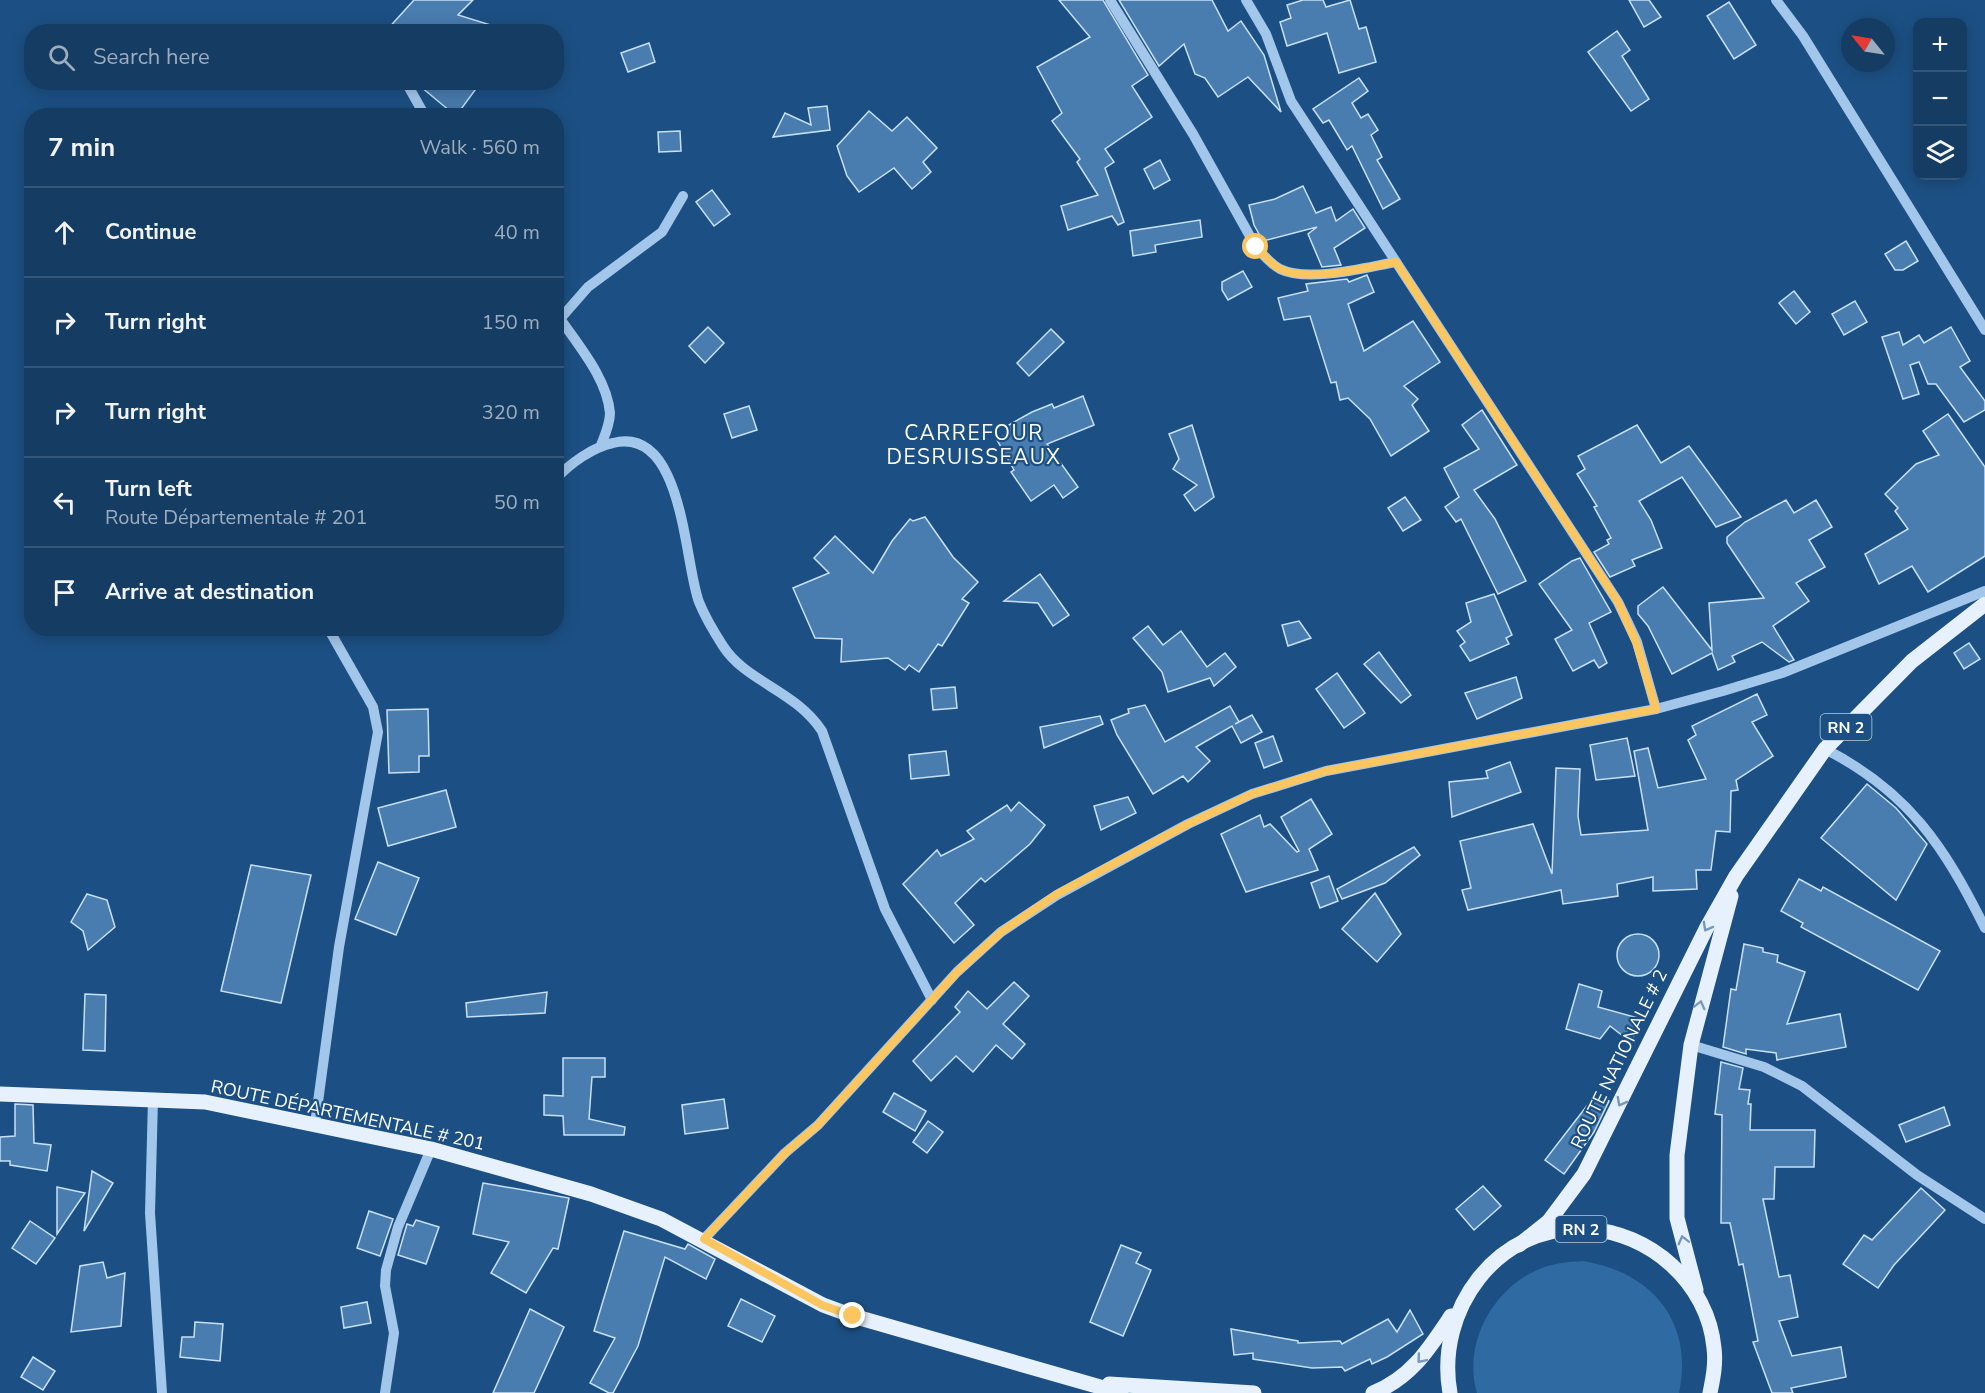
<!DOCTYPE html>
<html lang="en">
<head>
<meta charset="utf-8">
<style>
  :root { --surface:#153c63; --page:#22476c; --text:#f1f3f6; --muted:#9dadbe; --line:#345678 }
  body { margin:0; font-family:"Nunito Sans",sans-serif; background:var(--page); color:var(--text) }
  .controls { position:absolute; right:18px; top:18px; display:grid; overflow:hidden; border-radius:12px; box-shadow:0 3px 15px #0003 }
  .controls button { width:54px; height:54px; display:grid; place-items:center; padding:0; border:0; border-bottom:2px solid var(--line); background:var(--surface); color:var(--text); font:30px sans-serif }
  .compass { position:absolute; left:1841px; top:18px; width:54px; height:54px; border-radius:50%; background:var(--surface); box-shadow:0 3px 15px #0003; rotate:300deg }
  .stop { position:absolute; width:18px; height:18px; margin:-14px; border:4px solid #fbc560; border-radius:50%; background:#fff }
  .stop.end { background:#fbc560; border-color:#fff; box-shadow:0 2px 6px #0008 }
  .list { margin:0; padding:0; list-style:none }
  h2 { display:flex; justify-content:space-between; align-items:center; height:78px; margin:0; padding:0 24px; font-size:26px }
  h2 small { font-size:20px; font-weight:400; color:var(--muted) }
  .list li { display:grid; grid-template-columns:39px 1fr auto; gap:18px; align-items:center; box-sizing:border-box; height:90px; padding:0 24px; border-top:2px solid var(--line) }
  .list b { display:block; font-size:22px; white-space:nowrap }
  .list p { margin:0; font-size:20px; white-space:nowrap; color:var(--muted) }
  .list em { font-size:20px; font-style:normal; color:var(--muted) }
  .icon { flex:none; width:33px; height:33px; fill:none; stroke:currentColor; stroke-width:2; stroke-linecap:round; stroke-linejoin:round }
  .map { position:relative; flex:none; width:1985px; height:1393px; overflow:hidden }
  .search { position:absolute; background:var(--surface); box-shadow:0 3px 15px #0003; left:24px; top:24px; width:540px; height:66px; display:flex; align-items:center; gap:15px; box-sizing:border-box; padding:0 21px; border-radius:24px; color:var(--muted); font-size:22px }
  .panel { position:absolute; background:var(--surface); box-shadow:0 3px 15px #0003; left:24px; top:108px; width:540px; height:528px; border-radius:24px }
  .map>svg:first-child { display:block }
  .green { fill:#2f6aa2 }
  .building { fill:#497caf; stroke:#c7e0f8; stroke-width:1.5 }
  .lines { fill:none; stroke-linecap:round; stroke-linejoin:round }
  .minor { stroke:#a3c7eb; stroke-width:10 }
  .major { stroke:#e7f1fe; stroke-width:15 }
  .oneway { stroke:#7798bb }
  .route { stroke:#fbc560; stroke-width:8 }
  .labels { text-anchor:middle; stroke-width:4.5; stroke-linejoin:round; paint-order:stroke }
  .shield { fill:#1c5084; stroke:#bbcada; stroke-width:1.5 }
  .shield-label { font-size:16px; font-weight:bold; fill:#fff }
  .street-label { font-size:18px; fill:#fff; stroke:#1c5084 }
  .quarter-label { font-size:21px; letter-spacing:1.5px; fill:#fff; stroke:#1c5084 }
</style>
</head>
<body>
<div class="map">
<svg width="1985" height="1393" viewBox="0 0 1985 1393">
  <rect width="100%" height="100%" fill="#1c5084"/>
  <path class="green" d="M1583 1261C1652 1272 1694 1322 1679 1393H1477C1462 1343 1494 1286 1542 1268 1555 1263 1569 1262 1583 1261Z"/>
  <g class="building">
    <polygon points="414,0 473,0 458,15 497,27 496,32 385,32"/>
    <polygon points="1059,0 1103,0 1148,75 1132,86 1152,117 1105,149 1114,162 1105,168 1124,222 1118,225 1112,216 1068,230 1061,206 1098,195 1077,162 1080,159 1052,121 1062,113 1037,67 1090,37"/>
    <polygon points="1119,0 1212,0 1228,31 1241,21 1264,55 1281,112 1248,77 1218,97 1205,78 1195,74 1184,44 1159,66"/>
    <polygon points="1303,0 1323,0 1326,7 1350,0 1359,29 1366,27 1376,62 1339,73 1327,33 1287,46 1280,22 1291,18 1287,5"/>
    <polygon points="1629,0 1649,0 1661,17 1644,27"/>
    <polygon points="1729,2 1756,45 1734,59 1707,16"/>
    <polygon points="1617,31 1630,50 1622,56 1649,99 1631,111 1588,52"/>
    <polygon points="649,43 655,62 628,72 621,53"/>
    <polygon points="1359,78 1368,91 1352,103 1361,118 1368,114 1378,130 1371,135 1382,157 1377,160 1400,199 1383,209 1352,146 1347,150 1329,120 1323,123 1313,109"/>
    <polygon points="415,82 481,82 456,116"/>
    <polygon points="827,106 830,130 773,137 785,113 811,125 808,108"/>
    <polygon points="869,111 892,131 907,117 937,148 923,162 931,172 912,189 894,168 859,192 847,176 837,146"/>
    <polygon points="680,131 681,151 659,152 658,132"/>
    <polygon points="1160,160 1170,180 1154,189 1144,169"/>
    <polygon points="1303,186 1316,213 1331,207 1336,221 1353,209 1365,228 1334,248 1341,265 1322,267 1308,234 1317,227 1263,241 1254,225 1249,205 1275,199"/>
    <polygon points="712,190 730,214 714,226 696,202"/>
    <polygon points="1200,220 1202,237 1155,245 1156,252 1133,256 1130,231"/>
    <polygon points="1906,241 1918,261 1903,270 1895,270 1885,254"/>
    <polygon points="1243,271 1252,287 1228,300 1222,290 1222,282"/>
    <polygon points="1367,275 1374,292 1348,304 1364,351 1413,321 1440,362 1404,386 1418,399 1412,405 1429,431 1391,456 1370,419 1348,398 1340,400 1336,382 1331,383 1310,316 1284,320 1278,298 1308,291 1306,284 1347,279 1349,282"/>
    <polygon points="1794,291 1810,312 1796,324 1779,303"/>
    <polygon points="1855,301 1867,322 1844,335 1832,314"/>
    <polygon points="708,327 724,343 705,363 689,346"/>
    <polygon points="1951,327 1970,361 1960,367 1985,401 1985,410 1964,422 1936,384 1928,384 1919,362 1910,365 1919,394 1903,399 1882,337 1899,332 1903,345 1919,335 1924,343"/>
    <polygon points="1051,329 1064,342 1029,376 1017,363"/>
    <polygon points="1083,396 1094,425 1047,444 1078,487 1063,498 1054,485 1031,501 1011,472 1014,470 997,440 1011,432 1007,426 1032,412 1052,404 1054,408"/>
    <polygon points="749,406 757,430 732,438 724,414"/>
    <polygon points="1482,410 1517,465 1474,490 1495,519 1526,581 1498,594 1461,519 1456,522 1445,507 1459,497 1444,468 1479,449 1462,425"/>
    <polygon points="1948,414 1985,467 1985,556 1928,592 1912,566 1879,584 1865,554 1908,529 1895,511 1898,508 1885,494 1916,464 1939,455 1923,431"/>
    <polygon points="1192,425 1214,497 1195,511 1184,495 1197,485 1173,469 1179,459 1169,434"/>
    <polygon points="1637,425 1661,463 1689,446 1741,517 1716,527 1682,477 1639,501 1651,520 1662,548 1632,560 1635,566 1610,577 1594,552 1609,544 1607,540 1611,538 1594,507 1597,506 1577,474 1585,469 1578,456"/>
    <polygon points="1405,497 1421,520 1403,531 1388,508"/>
    <polygon points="1786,500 1794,513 1816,500 1832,527 1809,540 1825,567 1796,583 1809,601 1773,626 1794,660 1789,662 1762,642 1732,656 1735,662 1718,670 1712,653 1672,674 1648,626 1638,614 1638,606 1663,587 1712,650 1709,603 1764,598 1727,543 1727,537 1745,522"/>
    <polygon points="925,517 953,557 978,582 962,599 969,603 942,646 938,644 919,672 909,665 905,670 888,658 841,662 842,639 815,638 793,588 829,573 814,558 835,536 873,573 892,541 910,519 913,521"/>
    <polygon points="1580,558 1611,612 1589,623 1607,663 1599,668 1594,660 1573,671 1555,639 1572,630 1539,584 1572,561"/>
    <polygon points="1040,574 1069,615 1053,626 1038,603 1004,601"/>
    <polygon points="1494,594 1512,635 1506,638 1509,644 1470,661 1460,646 1465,642 1457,631 1471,622 1466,603"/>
    <polygon points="1299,621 1311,638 1288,646 1282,625"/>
    <polygon points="1148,626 1163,645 1181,631 1207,667 1225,653 1236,667 1214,686 1210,678 1168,692 1162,672 1133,638"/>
    <polygon points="1969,643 1980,659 1964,669 1954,653"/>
    <polygon points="1379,652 1411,695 1401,703 1364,664"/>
    <polygon points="1337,673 1365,713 1344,728 1316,689"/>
    <polygon points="1516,677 1522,698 1477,719 1465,693"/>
    <polygon points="955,687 957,708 933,710 931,689"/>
    <polygon points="1757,694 1767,715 1752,722 1773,756 1736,780 1738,790 1731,791 1730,832 1716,831 1711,870 1696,870 1697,889 1653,891 1653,877 1617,884 1618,896 1563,904 1561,890 1468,910 1462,890 1471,888 1460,841 1533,824 1552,874 1556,768 1580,769 1578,816 1581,835 1648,830 1634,751 1648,748 1658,788 1706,779 1688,740 1696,735 1692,726"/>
    <polygon points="1145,705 1165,742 1230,706 1239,722 1235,724 1252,715 1262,732 1241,743 1232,726 1196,747 1210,761 1188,782 1183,776 1153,794 1117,735 1111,720 1129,713 1128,709"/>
    <polygon points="428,709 429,756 419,756 419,772 389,773 387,710"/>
    <polygon points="1100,716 1103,724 1044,748 1040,727"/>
    <polygon points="1273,736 1282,761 1264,768 1255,743"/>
    <polygon points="1627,738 1635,776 1596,780 1590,745"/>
    <polygon points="946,751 949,775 911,779 909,755"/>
    <polygon points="1510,762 1521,792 1452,817 1449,782 1488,778 1486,771"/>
    <polygon points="1867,784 1896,808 1927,844 1896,900 1821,838"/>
    <polygon points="446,790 456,827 388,846 378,808"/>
    <polygon points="1128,797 1136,813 1101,830 1094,806"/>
    <polygon points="1311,799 1332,834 1309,849 1318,870 1246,892 1221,834 1260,815 1264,827 1270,824 1297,852 1299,851 1281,817"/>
    <polygon points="1019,802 1045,825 1030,844 1002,868 985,882 981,878 955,903 974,925 954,943 903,884 937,850 941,856 974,839 967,831 1007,805 1011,811"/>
    <polygon points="1414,847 1420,855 1385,883 1342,899 1337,889"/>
    <polygon points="378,862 419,878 396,935 355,919"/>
    <polygon points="251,865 311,875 281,1003 221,991"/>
    <polygon points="1329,876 1338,901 1320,908 1311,883"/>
    <polygon points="1799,879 1821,891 1823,887 1940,951 1918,990 1801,927 1803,923 1781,911"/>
    <polygon points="1375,893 1401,934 1377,962 1342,929"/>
    <polygon points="87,894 107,900 115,927 88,950 83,931 71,922"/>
    <circle cx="1638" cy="955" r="21"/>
    <polygon points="1744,944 1763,948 1763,952 1778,955 1777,962 1805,972 1787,1024 1840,1014 1846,1047 1777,1060 1776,1053 1746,1049 1746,1054 1723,1047 1731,989 1736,990"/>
    <polygon points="1014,982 1029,996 1003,1024 1025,1044 1012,1059 996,1045 973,1072 956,1056 931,1081 913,1061 960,1012 955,1007 968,991 987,1009"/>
    <polygon points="1579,984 1602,991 1598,1007 1638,1018 1632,1043 1610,1026 1600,1039 1566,1029"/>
    <polygon points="547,992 545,1013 467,1017 466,1003"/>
    <polygon points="85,994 106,995 105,1051 83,1050"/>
    <polygon points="563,1058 605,1058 605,1077 592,1077 589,1119 625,1127 624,1135 564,1135 563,1116 544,1115 544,1095 563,1096"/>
    <polygon points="1721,1062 1743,1068 1739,1089 1750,1090 1748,1104 1751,1104 1750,1130 1815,1130 1814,1167 1775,1167 1774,1199 1763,1199 1779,1277 1790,1275 1798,1317 1779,1321 1792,1356 1841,1347 1846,1377 1791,1388 1793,1393 1772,1393 1753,1342 1758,1341 1743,1264 1739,1265 1730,1223 1721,1223 1722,1115 1715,1114"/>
    <polygon points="894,1093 926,1111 915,1131 883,1112"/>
    <polygon points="1596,1094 1609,1101 1594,1132 1564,1174 1545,1160"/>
    <polygon points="724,1099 728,1128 685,1134 682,1105"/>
    <polygon points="15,1104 33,1105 34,1143 51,1145 47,1171 10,1165 10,1161 0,1161 0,1137 15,1136"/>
    <polygon points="1944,1107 1950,1125 1906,1142 1899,1125"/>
    <polygon points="928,1121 943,1132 927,1153 913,1142"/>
    <polygon points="92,1171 113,1183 84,1231"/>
    <polygon points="483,1183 569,1198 558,1249 553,1248 526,1293 491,1273 509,1242 473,1234"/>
    <polygon points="1483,1186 1501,1206 1474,1230 1456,1209"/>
    <polygon points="57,1187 85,1193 57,1234"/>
    <polygon points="1921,1188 1945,1210 1894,1265 1878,1288 1843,1264 1864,1235 1872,1240"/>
    <polygon points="369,1211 393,1219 380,1256 357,1248"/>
    <polygon points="416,1220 439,1227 426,1264 398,1255 407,1224 413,1226"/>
    <polygon points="30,1221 55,1238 36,1264 12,1248"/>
    <polygon points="624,1231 685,1249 688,1244 715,1259 706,1279 665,1257 638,1346 613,1393 609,1393 590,1383 615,1338 594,1331"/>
    <polygon points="1121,1245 1141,1253 1136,1263 1151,1270 1123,1336 1090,1322"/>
    <polygon points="103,1262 107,1278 125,1273 121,1326 71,1332 80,1266"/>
    <polygon points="741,1299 775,1316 762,1342 728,1326"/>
    <polygon points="367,1302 371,1323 344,1328 341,1307"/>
    <polygon points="530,1309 564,1327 534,1393 493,1393"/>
    <polygon points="1410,1310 1423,1334 1387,1357 1372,1364 1370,1359 1345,1371 1342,1367 1312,1368 1253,1359 1253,1353 1234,1355 1231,1329 1298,1341 1298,1343 1340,1341 1342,1344 1388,1319 1397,1332"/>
    <polygon points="195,1322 223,1324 220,1361 180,1357 182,1337 194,1337"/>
    <polygon points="33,1357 55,1371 43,1390 21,1377"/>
  </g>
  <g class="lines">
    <g class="minor">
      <path d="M1110 0 1193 134 1256 247C1263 255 1271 264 1280 269 1308 283 1367 267 1396 262"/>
      <polyline points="1246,0 1266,34 1291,101 1618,602 1637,642 1656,709"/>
      <polyline points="1776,0 1803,36 1985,330"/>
      <polyline points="407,84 425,116"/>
      <path d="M557 314C576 343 607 377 610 413 610 424 605 435 601 445"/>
      <polyline points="560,319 588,287 662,232 683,196"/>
      <path d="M556 479C569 464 593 447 613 443 684 425 684 563 699 602 705 617 714 632 723 646 746 682 795 690 822 731L885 909 932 1000"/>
      <path d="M1825 749C1909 792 1944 846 1985 928"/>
      <polyline points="1691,1045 1764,1067 1802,1086 1917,1175 1985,1219"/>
      <polyline points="153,1099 150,1213 162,1393"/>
      <polyline points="315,1124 339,947 378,732 373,707 328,628"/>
      <polyline points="704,1239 785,1153 818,1125 957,972 1001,932 1057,895 1188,824 1252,794 1326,771 1656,709 1723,691 1782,673 1985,591"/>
      <polyline points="385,1393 394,1333 385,1286 386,1270 398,1227 431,1149"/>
    </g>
    <g class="major">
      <polyline points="0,1094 205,1102 431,1149 591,1194 661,1219 823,1305 853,1316 1121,1393"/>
      <polyline points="1519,1245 1549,1221 1584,1174 1706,929 1736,876 1825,749 1912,661 1985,604"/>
      <polyline points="1696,1290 1677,1218 1677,1155 1691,1045 1731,896"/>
      <polyline points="1109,1384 1254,1393"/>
      <path d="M1373 1393C1411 1378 1429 1349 1451 1316"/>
      <path d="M1450 1393C1435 1310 1497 1224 1586 1229 1650 1232 1708 1283 1714 1348 1716 1364 1713 1378 1710 1393"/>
    </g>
  </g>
  <defs><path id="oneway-chevron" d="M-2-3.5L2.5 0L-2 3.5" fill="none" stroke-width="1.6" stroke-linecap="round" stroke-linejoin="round" transform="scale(1.5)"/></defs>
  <g class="oneway">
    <use href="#oneway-chevron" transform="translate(1707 927) rotate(119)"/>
    <use href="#oneway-chevron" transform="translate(1700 1005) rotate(-76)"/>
    <use href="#oneway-chevron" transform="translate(1621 1102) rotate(118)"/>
    <use href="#oneway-chevron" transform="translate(1683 1240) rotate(-104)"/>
    <use href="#oneway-chevron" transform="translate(1421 1359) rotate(130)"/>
  </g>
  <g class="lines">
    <path class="route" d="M853 1316 822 1305 704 1239 785 1153 818 1125 957 972 1001 932 1057 894 1188 824 1252 794 1326 771 1656 709 1636 642 1618 602 1396 262C1367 267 1308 283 1280 269 1271 264 1263 255 1256 247"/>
  </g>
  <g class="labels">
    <g class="shield">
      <rect x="1820.5" y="714" width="51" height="26" rx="4.5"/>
      <rect x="1555.5" y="1216" width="51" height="26" rx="4.5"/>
    </g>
    <g class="shield-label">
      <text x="1846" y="733">RN 2</text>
      <text x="1581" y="1235">RN 2</text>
    </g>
    <g class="street-label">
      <text transform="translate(1619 1059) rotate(-64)" y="6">ROUTE NATIONALE # 2</text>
      <text transform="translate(348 1115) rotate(12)" y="6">ROUTE DÉPARTEMENTALE # 201</text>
    </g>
    <g class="quarter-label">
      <text x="974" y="440">CARREFOUR<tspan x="974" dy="24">DESRUISSEAUX</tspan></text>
    </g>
  </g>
</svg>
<div class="controls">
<button>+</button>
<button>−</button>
<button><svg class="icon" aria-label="layers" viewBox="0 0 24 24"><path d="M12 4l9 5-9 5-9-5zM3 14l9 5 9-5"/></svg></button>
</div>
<svg class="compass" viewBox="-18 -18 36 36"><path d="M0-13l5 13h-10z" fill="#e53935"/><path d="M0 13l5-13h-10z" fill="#9dadbe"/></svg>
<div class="stop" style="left:1256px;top:247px"></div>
<div class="stop end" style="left:853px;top:1316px"></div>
<div class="search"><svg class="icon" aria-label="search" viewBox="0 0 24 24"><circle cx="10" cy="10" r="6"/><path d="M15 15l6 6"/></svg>Search here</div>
<section class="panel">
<h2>7 min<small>Walk · 560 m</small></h2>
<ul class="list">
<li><svg class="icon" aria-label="ahead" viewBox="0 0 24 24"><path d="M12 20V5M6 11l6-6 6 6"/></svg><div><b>Continue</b></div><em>40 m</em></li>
<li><svg class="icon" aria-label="right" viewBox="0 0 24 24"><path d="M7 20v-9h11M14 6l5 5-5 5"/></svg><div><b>Turn right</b></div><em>150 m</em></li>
<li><svg class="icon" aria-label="right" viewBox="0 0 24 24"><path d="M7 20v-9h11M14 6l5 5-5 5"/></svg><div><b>Turn right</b></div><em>320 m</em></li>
<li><svg class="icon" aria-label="left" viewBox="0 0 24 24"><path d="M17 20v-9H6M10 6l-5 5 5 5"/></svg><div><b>Turn left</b><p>Route Départementale # 201</p></div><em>50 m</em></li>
<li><svg class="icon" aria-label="arrive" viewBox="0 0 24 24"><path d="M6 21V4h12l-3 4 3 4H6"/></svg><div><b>Arrive at destination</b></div></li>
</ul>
</section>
</div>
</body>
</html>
